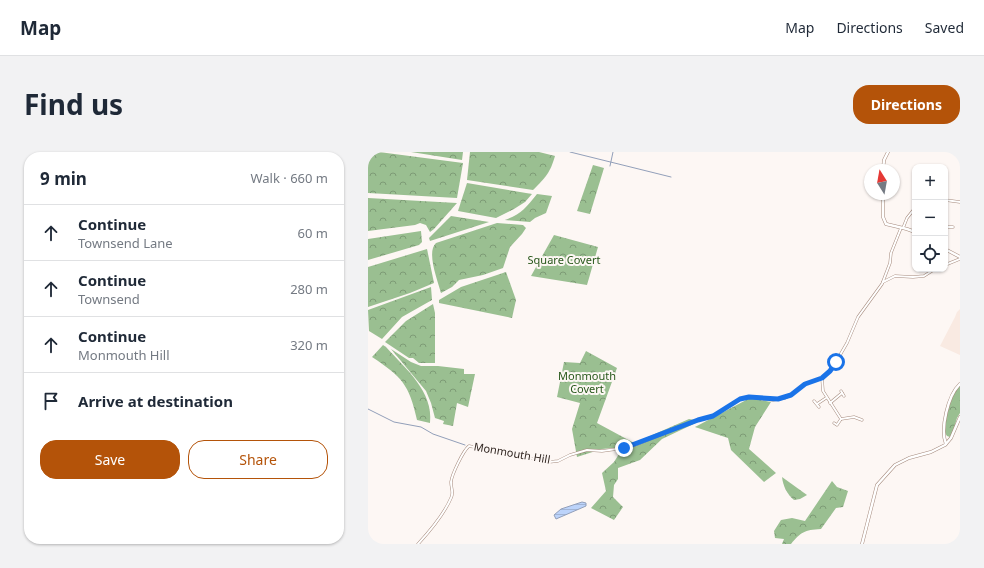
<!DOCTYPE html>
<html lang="en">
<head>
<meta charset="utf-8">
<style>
  :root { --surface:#fff; --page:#f2f2f3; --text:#1f2937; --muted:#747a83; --line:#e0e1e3; --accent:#b45309 }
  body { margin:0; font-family:"Noto Sans",sans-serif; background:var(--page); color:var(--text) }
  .controls { position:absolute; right:12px; top:12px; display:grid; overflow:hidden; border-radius:8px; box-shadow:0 1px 3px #0004 }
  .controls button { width:36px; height:36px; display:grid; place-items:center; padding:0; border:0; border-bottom:1px solid var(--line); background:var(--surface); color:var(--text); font:20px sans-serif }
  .compass { position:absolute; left:496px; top:12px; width:36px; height:36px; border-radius:50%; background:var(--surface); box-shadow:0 1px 3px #0004; rotate:349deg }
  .stop { position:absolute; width:12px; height:12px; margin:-9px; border:3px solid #1a73e8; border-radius:50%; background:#fff }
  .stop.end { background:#1a73e8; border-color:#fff; box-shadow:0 1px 4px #0008 }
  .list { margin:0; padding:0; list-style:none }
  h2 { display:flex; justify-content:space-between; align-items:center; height:52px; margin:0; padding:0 16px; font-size:17px }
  h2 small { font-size:13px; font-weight:400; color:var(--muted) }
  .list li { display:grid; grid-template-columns:26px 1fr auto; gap:12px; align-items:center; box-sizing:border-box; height:56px; padding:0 16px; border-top:1px solid var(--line) }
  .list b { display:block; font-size:15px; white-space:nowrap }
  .list p { margin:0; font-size:13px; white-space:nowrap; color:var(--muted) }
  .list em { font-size:13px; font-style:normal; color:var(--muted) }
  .actions { display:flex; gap:8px; padding:12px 16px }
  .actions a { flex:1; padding:9px 0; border:1px solid var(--accent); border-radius:16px; text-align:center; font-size:14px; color:var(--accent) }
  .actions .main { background:var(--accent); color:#fff }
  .icon { flex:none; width:22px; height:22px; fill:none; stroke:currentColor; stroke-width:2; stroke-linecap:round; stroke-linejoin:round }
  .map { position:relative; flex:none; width:592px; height:392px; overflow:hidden; border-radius:16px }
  header { display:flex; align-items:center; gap:24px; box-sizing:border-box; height:56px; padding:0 20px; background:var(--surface); border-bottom:1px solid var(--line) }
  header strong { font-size:19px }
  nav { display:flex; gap:22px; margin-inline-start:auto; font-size:14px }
  .intro { display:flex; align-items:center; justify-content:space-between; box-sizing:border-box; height:96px; padding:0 24px }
  h1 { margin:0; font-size:28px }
  .button { padding:10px 18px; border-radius:16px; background:var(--accent); color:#fff; font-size:14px; font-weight:700 }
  main { display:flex; gap:24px; padding:0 24px }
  aside { flex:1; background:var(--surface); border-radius:16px; box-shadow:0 1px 3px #0004 }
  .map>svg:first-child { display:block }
  .built { fill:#f9eae2 }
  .forest { fill:url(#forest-crowns) }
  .water { fill:url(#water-rules); stroke:#929fb9 }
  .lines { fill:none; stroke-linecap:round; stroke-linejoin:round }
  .stream { stroke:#929fb9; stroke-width:1 }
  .minor-casing { stroke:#a68b7e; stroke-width:3 }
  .tertiary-casing { stroke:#a68b7e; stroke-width:3.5 }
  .minor { stroke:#fff; stroke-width:2 }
  .tertiary { stroke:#fff; stroke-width:2.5 }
  .route { stroke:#1a73e8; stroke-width:5 }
  .labels { text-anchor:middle; stroke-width:4; stroke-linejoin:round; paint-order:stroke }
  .park-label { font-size:11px; fill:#27571a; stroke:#fdf7f4 }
  .street-label { font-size:11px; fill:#312621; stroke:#fdf7f4 }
</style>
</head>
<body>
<header>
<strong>Map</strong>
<nav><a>Map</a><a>Directions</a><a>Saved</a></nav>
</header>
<div class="intro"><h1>Find us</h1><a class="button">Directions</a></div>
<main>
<aside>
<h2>9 min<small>Walk · 660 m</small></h2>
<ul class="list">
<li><svg class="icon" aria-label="ahead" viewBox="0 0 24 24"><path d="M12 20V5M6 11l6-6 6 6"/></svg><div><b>Continue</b><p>Townsend Lane</p></div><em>60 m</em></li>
<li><svg class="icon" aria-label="ahead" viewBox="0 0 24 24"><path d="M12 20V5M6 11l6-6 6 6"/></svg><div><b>Continue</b><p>Townsend</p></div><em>280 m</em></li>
<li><svg class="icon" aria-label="ahead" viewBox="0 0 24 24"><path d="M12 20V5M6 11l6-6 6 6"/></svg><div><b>Continue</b><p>Monmouth Hill</p></div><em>320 m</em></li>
<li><svg class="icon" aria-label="arrive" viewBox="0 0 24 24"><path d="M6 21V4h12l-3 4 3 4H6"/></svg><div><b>Arrive at destination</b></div></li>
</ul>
<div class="actions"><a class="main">Save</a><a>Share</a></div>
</aside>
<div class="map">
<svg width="592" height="392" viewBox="0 0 592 392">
  <defs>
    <pattern id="forest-crowns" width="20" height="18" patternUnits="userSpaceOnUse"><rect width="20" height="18" fill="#9abf91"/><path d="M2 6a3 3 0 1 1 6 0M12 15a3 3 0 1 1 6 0" fill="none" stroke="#7e9b76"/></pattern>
    <pattern id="water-rules" width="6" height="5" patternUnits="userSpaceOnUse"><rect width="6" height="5" fill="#bcd3fa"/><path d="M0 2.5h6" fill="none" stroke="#a2b5d6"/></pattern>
  </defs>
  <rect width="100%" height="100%" fill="#fdf7f4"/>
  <polygon class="built" points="592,157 592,203 572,194 587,165 589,160"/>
  <g class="forest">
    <polygon points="1,0 11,0 95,11 89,46 0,41 0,3"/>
    <polygon points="43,0 95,0 94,8"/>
    <path d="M102 0H171L187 4C182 21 178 25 165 38L99 28Z"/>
    <polygon points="225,13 236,16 222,62 209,59"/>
    <polygon points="99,31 164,42 157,50 146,57 128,66 90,59"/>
    <path d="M169 42 184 44 178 61 167 66 162 70 137 68C153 62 158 56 169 42Z"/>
    <polygon points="0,46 89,51 66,77 62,80 58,73 52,71 47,73 0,79"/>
    <polygon points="83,64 121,70 62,89 61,86"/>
    <path d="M129 71 155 73 158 76 154 82 142 95 135 116 115 123 91 128 84 135 73 141C70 129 58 100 68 91Z"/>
    <polygon points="53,79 54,90 51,93 0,108 0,87"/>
    <polygon points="186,83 230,95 219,133 163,124"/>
    <polygon points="59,97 66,131 42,141 0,155 0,115"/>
    <polygon points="138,120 148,148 144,166 71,151 71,148 93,135"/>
    <polygon points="63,135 64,148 34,165 14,187 1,179 0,158"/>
    <polygon points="65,152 67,161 67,211 51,211 45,206 41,206 17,190 38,169"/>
    <path d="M15 193 18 195C37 216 66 240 62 271L49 268C41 232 34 225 4 205Z"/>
    <polygon points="23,197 43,210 53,214 70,214 96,217 96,222 107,222 100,255 89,251 85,274 75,272 76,269 67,266 63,251 58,239"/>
    <polygon points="218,199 249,216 229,271 266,291 321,267 332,269 294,287 272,308 250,316 250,327 246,333 245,345 255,355 246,368 223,356 238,339 234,321 246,310 251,302 245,296 234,297 209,305 204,277 212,251 189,245 196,210 212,211"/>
    <path d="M592 233V261L589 266 584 283 582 285 579 284 577 281C579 259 579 251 592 233Z"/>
    <polygon points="382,246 403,250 387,275 381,297 408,321 396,330 363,298 360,286 327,275"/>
    <path d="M414 325 439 343 432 347 426 348C419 342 415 334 414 325Z"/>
    <path d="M464 329 469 335 480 339 475 355 468 356 453 377C436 378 433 380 423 392H414L416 387 407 386 406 379 413 368 424 366 437 369Z"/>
  </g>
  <polygon class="water" points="214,350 218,351 218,354 188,367 186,363 193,357"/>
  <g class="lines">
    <g class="stream">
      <polyline points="202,0 303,25"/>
      <polyline points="242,14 245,0"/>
      <polyline points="0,257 26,270 53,275 65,282 97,293"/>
    </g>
    <g class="minor-casing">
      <g id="minor">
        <polyline points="577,48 592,50"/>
        <polyline points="577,75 585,75"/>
        <polyline points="535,76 539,66 547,56"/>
        <polyline points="577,113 592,107"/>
        <polyline points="515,130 527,124 545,125 556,124 567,117"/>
        <polyline points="454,226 455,239 473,267"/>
        <polyline points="473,239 476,244"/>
        <polyline points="446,249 451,255"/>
        <polyline points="462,251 474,241"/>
        <polyline points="449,252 458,246"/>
        <polyline points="473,267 486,265 494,268"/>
        <polyline points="466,271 469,273 473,267"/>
        <path d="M50 392C61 380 77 360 83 346 86 341 83 336 83 330 84 322 95 299 101 294L181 310 190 309 202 303 219 298 234 299 256 296 264 294 330 268 345 264 372 247 381 245 405 248 417 246 423 243 437 232 454 226 462 219 468 210 479 191 490 165 514 132 522 111 523 101 533 76"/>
      </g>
    </g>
    <g class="tertiary-casing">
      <g id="tertiary">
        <polyline points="515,18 516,8 520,0"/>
        <polyline points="515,42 515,65 518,72 539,77 547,80"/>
        <polyline points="577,97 592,105"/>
        <path d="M578 292C572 277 580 243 592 232"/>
        <polyline points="494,392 509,333 527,313 541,306 563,300 577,293 583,286 592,265"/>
      </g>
    </g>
    <use href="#minor" class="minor"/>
    <use href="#tertiary" class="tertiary"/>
  </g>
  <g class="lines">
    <polyline class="route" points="256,296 330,268 345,264 372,247 381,245 410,247 423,243 437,232 454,226 462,219 468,210"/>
  </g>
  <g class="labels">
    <g class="park-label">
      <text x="196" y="112">Square Covert</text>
      <text x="219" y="228">Monmouth<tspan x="219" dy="13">Covert</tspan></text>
    </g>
    <g class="street-label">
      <text transform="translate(144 301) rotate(10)" y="4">Monmouth Hill</text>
    </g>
  </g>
</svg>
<div class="controls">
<button>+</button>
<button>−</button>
<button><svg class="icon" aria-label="locate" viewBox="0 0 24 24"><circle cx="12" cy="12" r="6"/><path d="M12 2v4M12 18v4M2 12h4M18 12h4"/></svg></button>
</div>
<svg class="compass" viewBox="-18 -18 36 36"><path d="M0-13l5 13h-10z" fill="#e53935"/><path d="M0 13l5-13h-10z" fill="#747a83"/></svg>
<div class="stop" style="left:468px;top:210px"></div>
<div class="stop end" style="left:256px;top:296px"></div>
</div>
</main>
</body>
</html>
